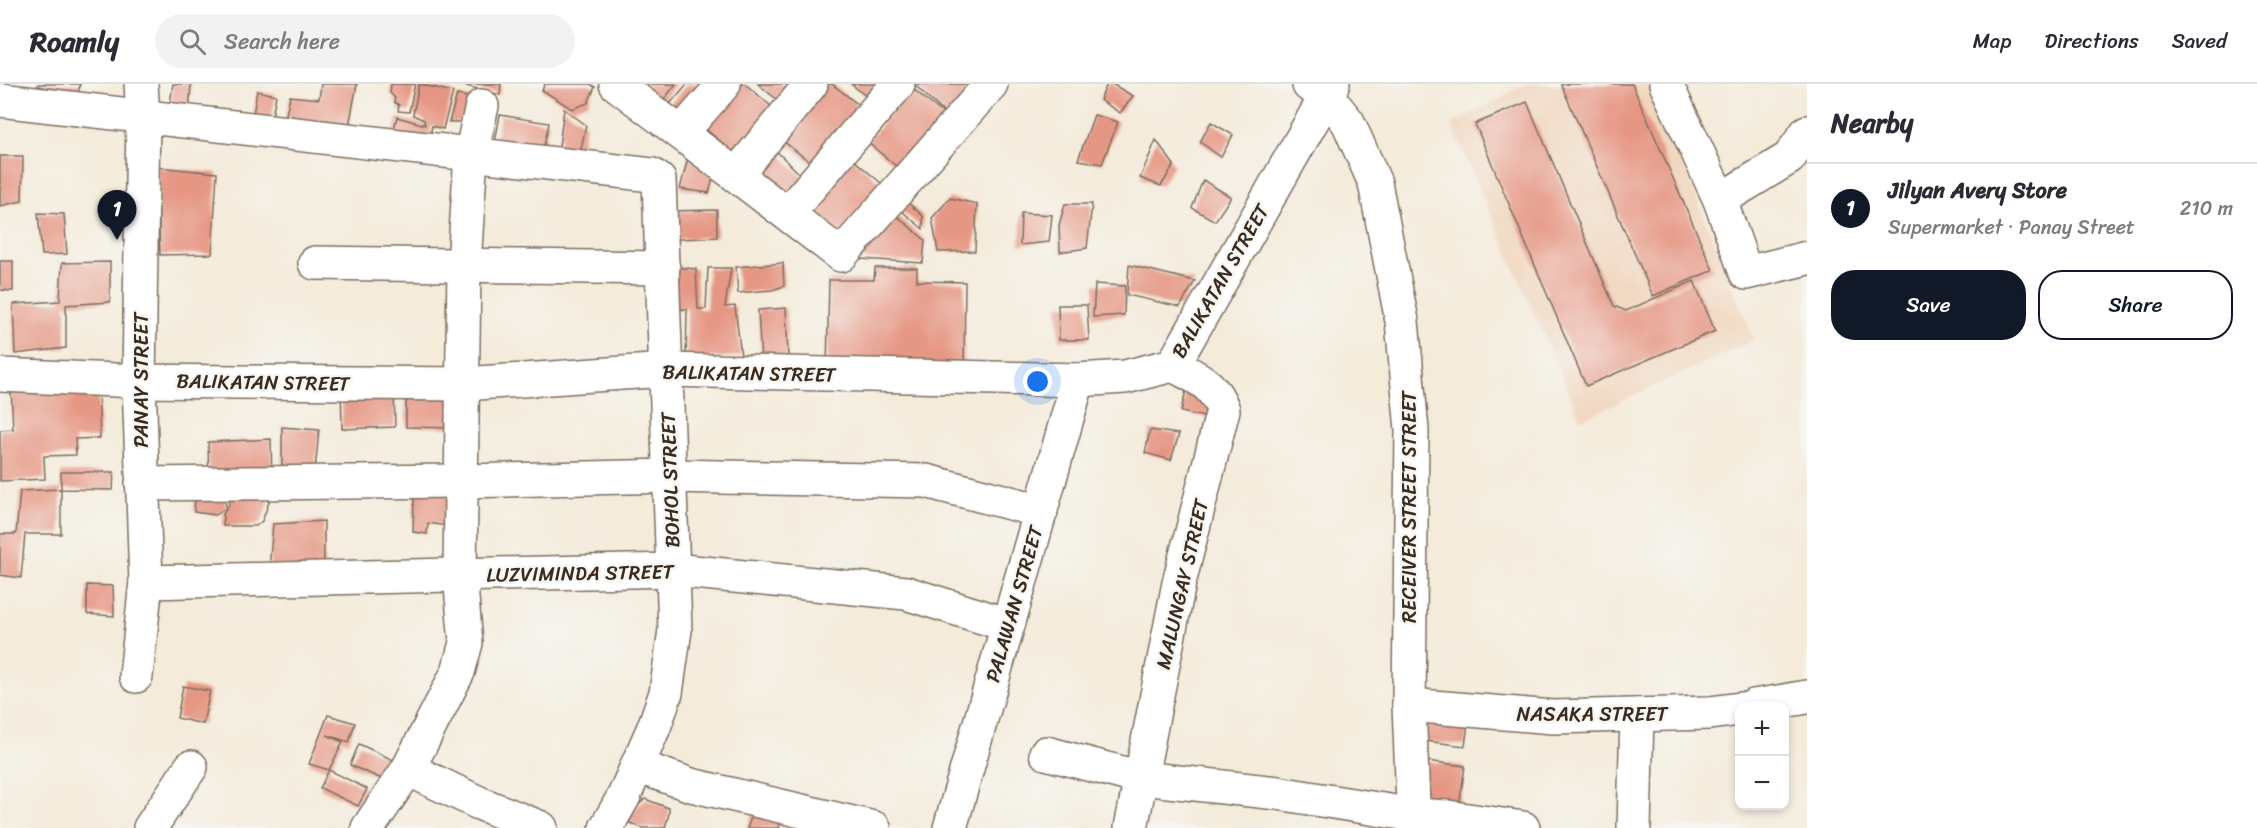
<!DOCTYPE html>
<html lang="en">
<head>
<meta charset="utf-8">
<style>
  :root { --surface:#fff; --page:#f2f2f3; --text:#2b2b33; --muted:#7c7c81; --line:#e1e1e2; --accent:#111827 }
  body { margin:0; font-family:Sriracha,sans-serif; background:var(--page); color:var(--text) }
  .controls { position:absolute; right:18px; bottom:18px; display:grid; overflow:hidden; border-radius:12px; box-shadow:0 3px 9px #0003 }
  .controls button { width:54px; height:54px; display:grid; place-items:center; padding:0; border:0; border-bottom:2px solid var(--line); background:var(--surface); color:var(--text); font:30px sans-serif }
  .you { position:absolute; left:1038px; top:298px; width:21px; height:21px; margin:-15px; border:4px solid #fff; border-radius:50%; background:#1a73e8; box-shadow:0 0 0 9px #1a73e833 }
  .badge { display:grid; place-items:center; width:39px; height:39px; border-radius:50%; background:var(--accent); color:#fff; font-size:20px; font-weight:700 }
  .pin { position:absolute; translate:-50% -50px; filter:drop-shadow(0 2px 3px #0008) }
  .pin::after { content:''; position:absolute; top:32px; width:21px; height:18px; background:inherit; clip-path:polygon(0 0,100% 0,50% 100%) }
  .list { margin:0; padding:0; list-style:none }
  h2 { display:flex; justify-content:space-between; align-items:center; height:78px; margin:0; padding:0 24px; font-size:26px }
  h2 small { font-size:20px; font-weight:400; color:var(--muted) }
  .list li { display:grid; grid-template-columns:39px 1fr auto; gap:18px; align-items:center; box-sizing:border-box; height:90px; padding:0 24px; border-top:2px solid var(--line) }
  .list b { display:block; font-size:22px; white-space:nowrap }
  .list p { margin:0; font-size:20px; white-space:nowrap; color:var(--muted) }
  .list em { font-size:20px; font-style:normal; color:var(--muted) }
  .actions { display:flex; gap:12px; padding:18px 24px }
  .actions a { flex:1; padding:14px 0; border:2px solid var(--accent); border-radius:24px; text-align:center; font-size:21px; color:var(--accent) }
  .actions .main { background:var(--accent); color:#fff }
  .icon { flex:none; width:33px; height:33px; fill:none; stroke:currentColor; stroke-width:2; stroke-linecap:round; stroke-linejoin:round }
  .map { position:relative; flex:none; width:1807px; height:744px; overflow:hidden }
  header { display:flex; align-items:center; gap:36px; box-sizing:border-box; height:84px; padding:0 30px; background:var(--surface); border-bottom:2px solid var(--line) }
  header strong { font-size:28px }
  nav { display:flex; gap:33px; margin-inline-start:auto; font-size:21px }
  .search { width:420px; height:54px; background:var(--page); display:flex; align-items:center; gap:15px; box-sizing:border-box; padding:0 21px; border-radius:33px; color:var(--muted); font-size:22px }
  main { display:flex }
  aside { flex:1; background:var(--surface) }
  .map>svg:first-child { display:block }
  .built { fill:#f1d5bd }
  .building { fill:#e69784 }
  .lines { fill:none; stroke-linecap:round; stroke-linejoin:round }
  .minor-casing { stroke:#7c6e60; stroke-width:36 }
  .minor { stroke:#fff; stroke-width:33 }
  .labels { text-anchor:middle; stroke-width:5; stroke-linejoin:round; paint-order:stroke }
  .street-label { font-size:20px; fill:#3b2a1e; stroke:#f6f6f2 }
</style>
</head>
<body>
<header>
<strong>Roamly</strong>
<div class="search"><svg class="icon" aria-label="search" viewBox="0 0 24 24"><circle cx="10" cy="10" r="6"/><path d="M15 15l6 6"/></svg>Search here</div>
<nav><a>Map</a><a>Directions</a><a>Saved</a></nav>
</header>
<main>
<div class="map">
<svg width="1807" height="744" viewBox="0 0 1807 744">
  <rect width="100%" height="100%" fill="#f6f6f2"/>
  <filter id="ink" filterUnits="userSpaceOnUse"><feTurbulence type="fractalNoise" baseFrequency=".0167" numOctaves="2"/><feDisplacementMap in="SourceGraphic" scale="12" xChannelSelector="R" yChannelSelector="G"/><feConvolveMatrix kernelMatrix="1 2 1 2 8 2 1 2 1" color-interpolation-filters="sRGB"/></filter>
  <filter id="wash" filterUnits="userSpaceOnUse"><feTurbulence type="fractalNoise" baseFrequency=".008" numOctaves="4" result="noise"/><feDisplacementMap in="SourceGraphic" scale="24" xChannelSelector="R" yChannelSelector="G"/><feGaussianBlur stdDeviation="1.35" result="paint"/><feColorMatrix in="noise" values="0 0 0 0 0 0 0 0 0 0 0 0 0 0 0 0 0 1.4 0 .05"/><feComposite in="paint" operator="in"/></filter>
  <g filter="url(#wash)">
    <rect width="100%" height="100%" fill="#f4ebda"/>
    <polygon class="built" points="1526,0 1651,0 1754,256 1581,336 1451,40"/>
    <g id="blocks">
      <g class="building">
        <polygon points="38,0 80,0 78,11 37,2"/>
        <polygon points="173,0 191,0 189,30 169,26"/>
        <polygon points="321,0 357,0 346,58 285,35 290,12 319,15"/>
        <polygon points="391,0 415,0 409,28 398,27 399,21 394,18 395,14 390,9"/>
        <polygon points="419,0 453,8 443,45 432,42 426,69 390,60 397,33 425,41 424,36 413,31"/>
        <polygon points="459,0 501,0 500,11"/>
        <polygon points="545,0 590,0 595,3 588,19 572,25 542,6"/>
        <polygon points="649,0 676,0 661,19 644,6"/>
        <polygon points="687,0 712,0 681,34 668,22"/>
        <polygon points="737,0 745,0 778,28 740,74 702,42"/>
        <polygon points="758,0 795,0 780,18"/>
        <polygon points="819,0 832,0 865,26 819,85 778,53"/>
        <polygon points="851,0 886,0 872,17"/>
        <polygon points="914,0 969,0 951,35"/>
        <polygon points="1107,0 1112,0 1133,12 1120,29 1100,16"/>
        <polygon points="1561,0 1632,0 1713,186 1653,212"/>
        <polygon points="912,4 951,36 907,91 867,58"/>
        <polygon points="257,7 276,11 271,38 252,37"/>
        <polygon points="457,11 478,15 471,38 449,38"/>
        <polygon points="1527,18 1614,222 1626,227 1694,197 1715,247 1586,302 1475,40"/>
        <polygon points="564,25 586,41 579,75 557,77"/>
        <polygon points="500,31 549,39 541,75 493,69"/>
        <polygon points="1094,31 1118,38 1102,80 1078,76"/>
        <polygon points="1211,38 1233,51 1221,73 1200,58"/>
        <polygon points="1156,56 1174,81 1161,102 1140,94"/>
        <polygon points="771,62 806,96 785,117 750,83"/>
        <polygon points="690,66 718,77 709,109 680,105"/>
        <polygon points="848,71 888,105 840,163 800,130"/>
        <polygon points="0,72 23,72 22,117 0,122"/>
        <polygon points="157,83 217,89 212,170 160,171"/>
        <polygon points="1203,96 1231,113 1215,137 1192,124"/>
        <polygon points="950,114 977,120 975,167 938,168 932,134"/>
        <polygon points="904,115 923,132 923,145 897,123"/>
        <polygon points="1065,120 1092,120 1087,164 1060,168 1059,141"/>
        <polygon points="888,124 925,156 923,179 846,174"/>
        <polygon points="717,126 717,153 664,156 665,127"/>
        <polygon points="38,129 64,130 67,170 42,171"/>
        <polygon points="1021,129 1052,131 1049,158 1020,161"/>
        <polygon points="0,177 13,177 13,207 0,206"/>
        <polygon points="110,178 110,218 66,221 66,264 15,270 13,220 60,217 62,179"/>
        <polygon points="783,179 784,202 772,206 738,209 736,183"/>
        <polygon points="1129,181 1195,197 1180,223 1127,211"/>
        <polygon points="665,182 696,185 698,225 706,225 708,184 731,184 725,223 735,222 741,272 686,276 687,225 664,226"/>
        <polygon points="875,184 917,184 917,197 965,198 964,284 827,282 829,196 874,196"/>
        <polygon points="1095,200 1125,202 1124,231 1093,233"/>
        <polygon points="1058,221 1087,221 1089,256 1059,256"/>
        <polygon points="786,224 788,272 761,278 758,226"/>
        <polygon points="1199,300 1214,335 1181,328 1186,306"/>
        <polygon points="98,301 100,354 75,355 76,371 44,372 45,395 0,397 0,346 13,345 11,304"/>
        <polygon points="394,303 395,343 342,345 341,304"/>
        <polygon points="406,303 457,303 456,344 406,343"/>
        <polygon points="282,343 319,346 315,387 282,388"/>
        <polygon points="1150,346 1179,350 1171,376 1145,369"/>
        <polygon points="271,355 272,397 254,400 269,418 262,437 256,442 223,442 223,430 229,421 229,398 224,398 226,424 216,431 194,428 196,399 209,399 208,358"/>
        <polygon points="61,388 114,388 113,406 61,405"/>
        <polygon points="421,403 452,405 447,442 428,439 427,450 413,448 414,415"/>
        <polygon points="61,405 61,450 25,450 21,494 0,491 0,450 16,450 20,407"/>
        <polygon points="324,437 324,486 269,486 273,440"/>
        <polygon points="87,501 113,502 114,532 87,530"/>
        <polygon points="183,602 210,607 203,640 177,634"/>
        <polygon points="1422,626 1469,632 1465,662 1418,656"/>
        <polygon points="328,631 355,639 349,658 327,651 343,658 329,686 367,705 358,722 320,704 329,686 309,680"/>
        <polygon points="359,660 400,679 391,699 350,681"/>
        <polygon points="1426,677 1465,682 1459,723 1421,718"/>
        <polygon points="645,715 669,724 669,730 665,744 642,744 623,736"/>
        <polygon points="756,721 781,734 779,744 747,744"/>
      </g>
    </g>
  </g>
  <g filter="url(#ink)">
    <use href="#blocks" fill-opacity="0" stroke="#7c6e60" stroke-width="1.5"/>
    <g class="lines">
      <g class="minor-casing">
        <g id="minor">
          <polyline points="616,0 841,171 991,0"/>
          <polyline points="1666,0 1720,116 1746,189 1807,174"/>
          <polyline points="1309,1 1326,11 1348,38 1375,99 1402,237 1412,346 1409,621 1414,744"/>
          <polyline points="0,16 652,91 659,96 675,546 666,609 654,643 624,712 606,744"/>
          <polyline points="681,49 724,0"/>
          <polyline points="736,91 811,0"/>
          <polyline points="1720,116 1789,74 1807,48"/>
          <polyline points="787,130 898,0"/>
          <polyline points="315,179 663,184"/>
          <polyline points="0,291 139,297 464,300 666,286 1078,296 1125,293 1173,281 1333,0"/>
          <polyline points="142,400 462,397 670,392 926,397 1041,427"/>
          <polyline points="146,498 673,486 906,509 1008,541"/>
          <polyline points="136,592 146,498 139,297 143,32 141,0"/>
          <polyline points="1409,621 1553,633 1710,629 1740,625"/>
          <polyline points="1754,622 1807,613"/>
          <polyline points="1046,669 1141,694 1278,709 1414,731 1448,733 1523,744"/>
          <polyline points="637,682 691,701 874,744"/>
          <polyline points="408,685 479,719 541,744"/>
          <polyline points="150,744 191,683"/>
          <polyline points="368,744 408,685 458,588 466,559 460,491 464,181 471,70 482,22"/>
          <polyline points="950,744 1078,296"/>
          <path d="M1131 744 1179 499 1223 326C1214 299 1197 294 1173 281"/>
          <polyline points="1634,744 1637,631"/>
        </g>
      </g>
      <use href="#minor" class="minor"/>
    </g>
  </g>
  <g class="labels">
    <g class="street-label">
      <text transform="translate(1220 197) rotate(-60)" y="7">BALIKATAN STREET</text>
      <text transform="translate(749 289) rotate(1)" y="7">BALIKATAN STREET</text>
      <text transform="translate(141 296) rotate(-90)" y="7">PANAY STREET</text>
      <text transform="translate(263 298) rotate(1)" y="7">BALIKATAN STREET</text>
      <text transform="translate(670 396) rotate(-92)" y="7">BOHOL STREET</text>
      <text transform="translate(1409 423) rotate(-90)" y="7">RECEIVER STREET STREET</text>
      <text transform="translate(580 489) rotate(-1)" y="7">LUZVIMINDA STREET</text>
      <text transform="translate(1182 500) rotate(-77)" y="7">MALUNGAY STREET</text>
      <text transform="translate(1014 520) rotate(-74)" y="7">PALAWAN STREET</text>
      <text x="1592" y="637">NASAKA STREET</text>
    </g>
  </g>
</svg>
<div class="controls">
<button>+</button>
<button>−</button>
</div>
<div class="you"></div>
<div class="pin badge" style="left:117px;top:156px">1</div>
</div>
<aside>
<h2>Nearby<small></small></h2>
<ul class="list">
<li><span class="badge">1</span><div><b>Jilyan Avery Store</b><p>Supermarket · Panay Street</p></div><em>210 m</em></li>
</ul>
<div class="actions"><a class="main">Save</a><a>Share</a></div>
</aside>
</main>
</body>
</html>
